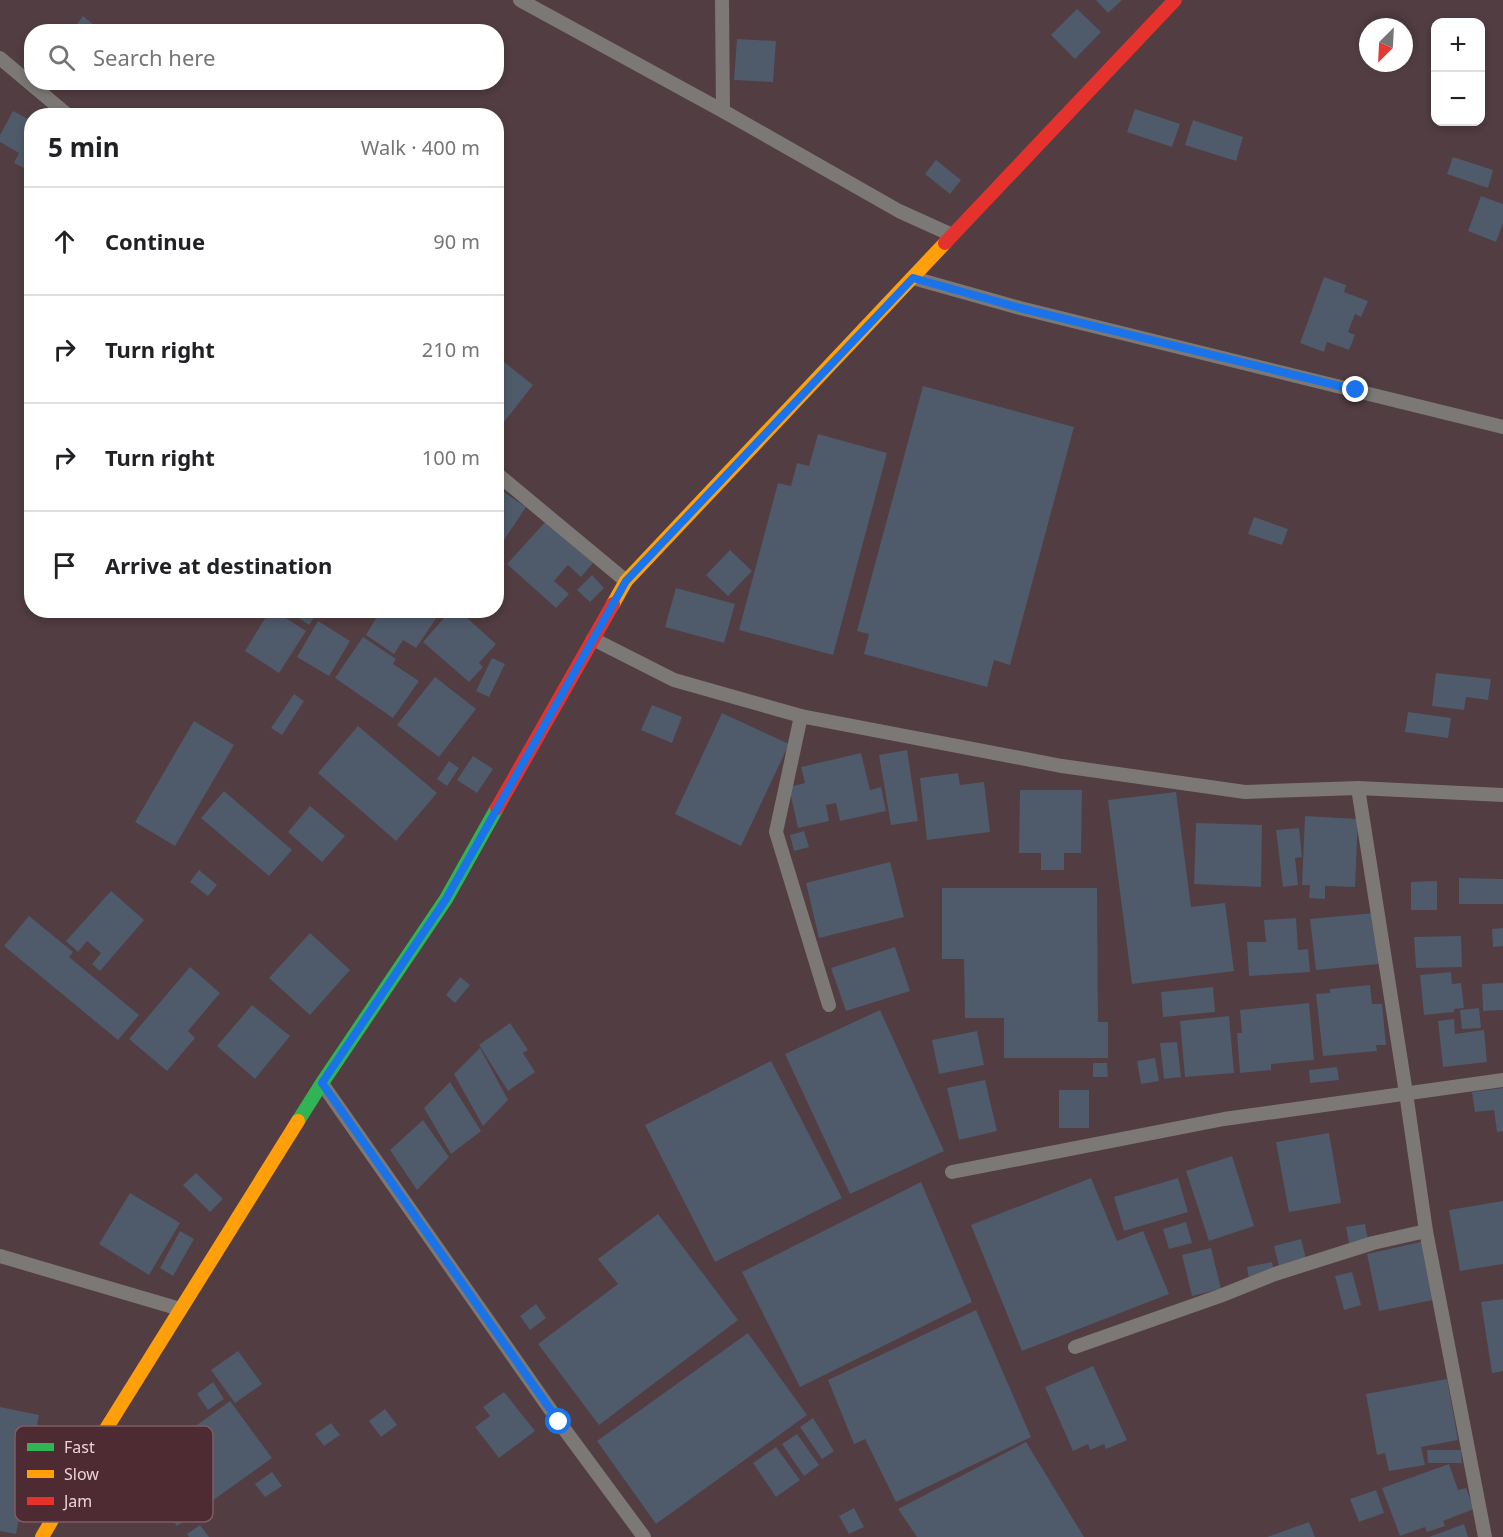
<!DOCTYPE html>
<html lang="en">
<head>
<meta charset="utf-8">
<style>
  :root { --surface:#fff; --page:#f2f2f2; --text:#202124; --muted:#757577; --line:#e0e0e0 }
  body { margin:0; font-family:"Noto Sans",sans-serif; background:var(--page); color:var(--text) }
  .controls { position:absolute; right:18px; top:18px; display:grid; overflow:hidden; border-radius:12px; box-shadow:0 3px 9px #0003 }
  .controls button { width:54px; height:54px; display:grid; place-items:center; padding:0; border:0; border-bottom:2px solid var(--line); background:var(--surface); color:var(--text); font:30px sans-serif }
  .compass { position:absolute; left:1359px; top:18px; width:54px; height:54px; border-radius:50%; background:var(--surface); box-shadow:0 3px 9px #0003; rotate:204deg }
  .stop { position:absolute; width:18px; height:18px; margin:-14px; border:4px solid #1a73e8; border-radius:50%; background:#fff }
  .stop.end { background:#1a73e8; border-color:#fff; box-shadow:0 2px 6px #0008 }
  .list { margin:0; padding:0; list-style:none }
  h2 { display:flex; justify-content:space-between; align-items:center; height:78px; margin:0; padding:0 24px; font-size:26px }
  h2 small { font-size:20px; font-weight:400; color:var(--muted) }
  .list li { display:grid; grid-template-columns:39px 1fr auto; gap:18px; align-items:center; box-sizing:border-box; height:108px; padding:0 24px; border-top:2px solid var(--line) }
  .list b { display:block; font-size:22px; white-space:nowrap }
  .list em { font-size:20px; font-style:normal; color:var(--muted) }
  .icon { flex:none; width:33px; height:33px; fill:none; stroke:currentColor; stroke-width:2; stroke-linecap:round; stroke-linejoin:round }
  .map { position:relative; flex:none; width:1503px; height:1537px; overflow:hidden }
  .search { position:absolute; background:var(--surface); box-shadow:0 3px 9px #0003; left:24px; top:24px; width:480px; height:66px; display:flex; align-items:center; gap:15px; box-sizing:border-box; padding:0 21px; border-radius:24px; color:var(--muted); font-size:22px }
  .panel { position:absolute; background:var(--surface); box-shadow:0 3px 9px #0003; left:24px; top:108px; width:480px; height:510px; border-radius:24px }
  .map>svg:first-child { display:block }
  .building { fill:#4f5a6a }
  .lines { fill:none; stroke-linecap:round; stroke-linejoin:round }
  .lane { stroke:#7c7875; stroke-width:14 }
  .fast { stroke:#30b455; stroke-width:14 }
  .slow { stroke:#ff9f0a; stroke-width:14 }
  .jam { stroke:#e5322d; stroke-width:14 }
  .route { stroke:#1a73e8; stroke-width:8 }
  .key { fill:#4e2a33; stroke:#7d5d65; stroke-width:1.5 }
  .key-label { font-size:16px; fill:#ebd3d8 }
</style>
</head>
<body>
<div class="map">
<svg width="1503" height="1537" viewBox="0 0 1503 1537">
  <rect width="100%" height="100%" fill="#513d42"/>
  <g class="building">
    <polygon points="1096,0 1122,0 1108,13"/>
    <polygon points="1077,9 1101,32 1075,59 1051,35"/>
    <polygon points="83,16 102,32 71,32"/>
    <polygon points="737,39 776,41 773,82 734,80"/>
    <polygon points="1135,109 1180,124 1172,147 1127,132"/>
    <polygon points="13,111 32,121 32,172 14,163 19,153 0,142 0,135"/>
    <polygon points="1193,120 1243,137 1236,161 1185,145"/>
    <polygon points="1453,157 1493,170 1488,188 1447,174"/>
    <polygon points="936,160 961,180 950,194 925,174"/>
    <polygon points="1481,196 1503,204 1503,223 1496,242 1468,231"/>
    <polygon points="1324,277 1346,285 1344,292 1368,301 1361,317 1355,314 1348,332 1355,335 1349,350 1327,342 1324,352 1300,343"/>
    <polygon points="499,358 533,385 504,422 496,416 496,361"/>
    <polygon points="923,386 1074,427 1010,665 994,660 987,687 864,654 869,634 857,631"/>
    <polygon points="818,434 887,453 833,655 739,630 778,483 791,486 797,463 809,466"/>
    <polygon points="499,489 526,507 502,543 496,539 496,492"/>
    <polygon points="1254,517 1288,529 1282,545 1248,534"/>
    <polygon points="547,520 593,563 581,577 568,565 554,581 569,594 556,608 507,564"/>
    <polygon points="730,550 752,571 728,596 706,575"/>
    <polygon points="592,575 604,588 590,602 577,590"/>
    <polygon points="676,588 735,604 724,643 665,627"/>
    <polygon points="270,610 273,610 306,631 279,673 245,651"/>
    <polygon points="287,610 319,610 309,625"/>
    <polygon points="381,610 433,610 439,614 416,648 403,640 394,654 366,635"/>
    <polygon points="451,610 458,610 496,644 479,663 483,667 469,682 423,642"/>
    <polygon points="318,621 350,641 329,676 297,657"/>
    <polygon points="363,637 396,659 393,664 419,681 393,718 335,678"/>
    <polygon points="492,658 505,664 489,697 476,691"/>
    <polygon points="1436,673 1491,679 1488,700 1466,697 1464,710 1432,706"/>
    <polygon points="435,677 476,709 439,757 397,725"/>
    <polygon points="294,694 304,701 282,735 271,728"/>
    <polygon points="652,705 682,717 672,743 641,730"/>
    <polygon points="1408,712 1451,718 1448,738 1405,732"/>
    <polygon points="722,713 789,744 741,846 675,814"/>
    <polygon points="194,721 234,745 175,846 135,822"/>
    <polygon points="358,726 437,793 396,841 318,773"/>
    <polygon points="907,750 918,821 891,825 879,755"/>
    <polygon points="861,753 870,790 881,787 886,811 840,821 836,803 826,805 829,821 798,828 789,787 805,783 801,767"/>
    <polygon points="473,756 493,769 477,793 457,780"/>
    <polygon points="449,761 459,768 447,786 437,779"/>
    <polygon points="958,773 960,785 984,782 990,832 927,840 920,778"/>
    <polygon points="1020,790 1082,790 1081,853 1064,853 1064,870 1041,870 1041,853 1019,853"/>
    <polygon points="224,791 292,850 269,876 201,818"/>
    <polygon points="1176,792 1191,907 1225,903 1234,971 1132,984 1108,800"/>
    <polygon points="310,806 345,836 322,862 288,832"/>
    <polygon points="1305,816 1358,819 1355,887 1325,886 1325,899 1309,898 1310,885 1302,885"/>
    <polygon points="1196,823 1262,825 1261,887 1194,884"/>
    <polygon points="1299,828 1302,857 1295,858 1298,885 1283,887 1276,830"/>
    <polygon points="804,831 809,847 794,851 790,835"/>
    <polygon points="890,862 904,917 819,938 806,883"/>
    <polygon points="199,870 217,885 208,896 190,882"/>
    <polygon points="1459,878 1503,879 1503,904 1459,904"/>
    <polygon points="1437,881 1437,910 1411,910 1411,882"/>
    <polygon points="942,888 1097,888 1098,1022 1108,1022 1108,1058 1004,1058 1004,1018 965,1018 964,959 942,959"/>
    <polygon points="111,891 144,920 100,971 92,964 101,953 87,941 78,952 66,941"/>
    <polygon points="1374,913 1379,964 1316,970 1310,919"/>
    <polygon points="29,916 73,952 69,957 139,1015 118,1040 4,946"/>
    <polygon points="1296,918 1298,950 1308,949 1310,972 1249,976 1247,942 1266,942 1264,920"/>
    <polygon points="1503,928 1503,946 1493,947 1492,929"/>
    <polygon points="310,933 350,970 310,1015 269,978"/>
    <polygon points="1461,936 1462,967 1416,968 1414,937"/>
    <polygon points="895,947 910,991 846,1011 831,968"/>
    <polygon points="190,967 220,993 188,1031 195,1038 167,1071 129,1039"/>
    <polygon points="1451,972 1452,984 1461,983 1464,1008 1454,1009 1454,1012 1424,1015 1420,975"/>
    <polygon points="460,977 470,985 455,1003 446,995"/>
    <polygon points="1503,983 1503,1010 1483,1011 1482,984"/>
    <polygon points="1370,985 1372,1004 1382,1004 1386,1045 1376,1045 1377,1051 1323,1056 1316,994 1330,993 1330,989"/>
    <polygon points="1213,987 1215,1012 1163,1017 1161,992"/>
    <polygon points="1309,1003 1314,1060 1271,1064 1271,1070 1240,1073 1237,1033 1242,1033 1240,1010"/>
    <polygon points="252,1005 290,1036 255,1079 217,1046"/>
    <polygon points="1479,1008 1481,1028 1462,1029 1460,1010"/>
    <polygon points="880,1010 944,1151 850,1194 785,1054"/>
    <polygon points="1229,1016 1234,1073 1185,1077 1180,1021"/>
    <polygon points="1454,1019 1455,1034 1484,1030 1487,1062 1443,1067 1438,1021"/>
    <polygon points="510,1023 528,1050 523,1053 535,1072 508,1091 479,1045"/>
    <polygon points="977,1031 984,1065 939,1074 932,1040"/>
    <polygon points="1177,1042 1181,1077 1164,1079 1160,1043"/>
    <polygon points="480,1048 508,1100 483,1126 454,1074"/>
    <polygon points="1155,1058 1159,1081 1141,1084 1137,1061"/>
    <polygon points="771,1061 842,1198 715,1262 645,1125"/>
    <polygon points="1093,1063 1107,1063 1108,1077 1093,1077"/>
    <polygon points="1337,1067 1339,1080 1310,1083 1309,1070"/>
    <polygon points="985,1080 997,1131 959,1140 947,1088"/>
    <polygon points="450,1082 481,1131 451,1154 424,1108"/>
    <polygon points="1503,1088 1503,1131 1497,1132 1494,1110 1475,1112 1472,1092"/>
    <rect x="1059" y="1090" width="30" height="38"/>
    <polygon points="423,1120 449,1157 417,1190 390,1150"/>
    <polygon points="1329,1133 1341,1203 1289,1212 1276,1142"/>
    <polygon points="1232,1156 1254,1226 1209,1241 1186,1171"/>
    <polygon points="196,1173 223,1199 210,1212 183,1185"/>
    <polygon points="1091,1178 1117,1241 1143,1231 1169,1294 1022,1351 971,1225"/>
    <polygon points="1178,1178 1188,1212 1124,1231 1114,1197"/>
    <polygon points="921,1182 972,1302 800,1387 742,1272"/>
    <polygon points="130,1193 180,1223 149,1275 99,1244"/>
    <polygon points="1503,1201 1503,1264 1460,1271 1449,1210"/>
    <polygon points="658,1214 738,1320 599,1425 538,1344 618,1284 598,1259"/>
    <polygon points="1186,1222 1192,1243 1169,1249 1163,1229"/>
    <polygon points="1365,1224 1368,1240 1349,1243 1346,1227"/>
    <polygon points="180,1231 194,1239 173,1276 160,1268"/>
    <polygon points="1301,1239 1306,1259 1279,1266 1274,1246"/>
    <polygon points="1425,1241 1438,1299 1379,1311 1367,1254"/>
    <polygon points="1211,1248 1221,1289 1192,1296 1182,1255"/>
    <polygon points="1272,1262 1274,1274 1249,1279 1247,1267"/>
    <polygon points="1352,1272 1361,1305 1344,1310 1335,1276"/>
    <polygon points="1503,1299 1503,1371 1492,1373 1481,1302"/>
    <polygon points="536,1304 546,1318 530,1330 520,1316"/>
    <polygon points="976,1310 1031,1437 896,1502 865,1439 854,1444 828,1380"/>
    <polygon points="748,1333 807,1415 656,1524 597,1441"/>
    <polygon points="238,1351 262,1384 235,1403 211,1370"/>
    <polygon points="1093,1366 1127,1440 1106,1449 1104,1444 1090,1450 1088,1444 1073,1451 1045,1387"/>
    <polygon points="1447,1379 1458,1440 1421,1447 1425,1465 1389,1471 1385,1453 1377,1455 1366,1394"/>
    <polygon points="213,1382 224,1399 208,1410 197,1394"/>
    <polygon points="504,1392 535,1431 499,1458 475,1427 490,1416 483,1407"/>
    <polygon points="230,1401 272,1458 205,1506 164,1449"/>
    <polygon points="0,1407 39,1415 16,1534 0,1531"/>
    <polygon points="385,1409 397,1425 381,1437 369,1421"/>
    <polygon points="813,1418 834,1451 822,1459 800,1427"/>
    <polygon points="331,1423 340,1435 324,1446 315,1434"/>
    <polygon points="797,1434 819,1465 804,1476 782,1444"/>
    <polygon points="1026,1442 1084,1537 917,1537 898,1509"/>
    <polygon points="149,1447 196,1512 177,1526 130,1460"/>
    <polygon points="776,1447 800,1480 776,1497 753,1463"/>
    <polygon points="1427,1450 1461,1450 1462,1463 1428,1463"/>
    <polygon points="1449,1464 1458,1490 1466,1488 1474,1509 1443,1521 1445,1526 1427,1532 1425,1527 1400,1536 1382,1488"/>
    <polygon points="272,1472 282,1486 265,1497 255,1484"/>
    <polygon points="1376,1490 1384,1513 1359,1522 1350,1499"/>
    <polygon points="854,1508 864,1527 849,1534 839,1516"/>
    <polygon points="1309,1522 1315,1537 1267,1537"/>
    <polygon points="1464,1524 1468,1537 1429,1537"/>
    <polygon points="200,1525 209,1537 189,1537 187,1534"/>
  </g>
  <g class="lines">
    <g class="lane">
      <polyline points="520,0 723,111 899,211 952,235"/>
      <polyline points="722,0 723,111"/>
      <polyline points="0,58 69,116"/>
      <polyline points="913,278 1020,308 1503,427"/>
      <polyline points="496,473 626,581"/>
      <polyline points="593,639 674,680 801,716 1062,766 1245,792 1358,788 1503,795"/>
      <polyline points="801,716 776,832 829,1005"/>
      <polyline points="1358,788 1406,1093 1426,1231 1485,1537"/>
      <polyline points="323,1085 559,1422 644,1537"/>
      <polyline points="952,1172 1224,1119 1503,1080"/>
      <polyline points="0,1256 180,1309"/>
      <polyline points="1075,1347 1220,1296 1275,1274 1373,1243 1426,1231"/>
    </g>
    <polyline class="fast" points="298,1121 322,1083 446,899 497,808"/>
    <g class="slow">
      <polyline points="613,604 626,581 945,243"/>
      <polyline points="42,1537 96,1445 298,1121"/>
    </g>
    <g class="jam">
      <polyline points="945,243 1175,0"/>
      <polyline points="497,808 613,604"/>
    </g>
  </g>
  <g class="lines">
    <polyline class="route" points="559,1422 322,1083 446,899 626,581 913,278 1020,308 1356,390"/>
  </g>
  <rect x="15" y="1426" width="198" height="96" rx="9" class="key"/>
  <rect x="27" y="1443" width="27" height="8" fill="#30b455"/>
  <rect x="27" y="1470" width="27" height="8" fill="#ff9f0a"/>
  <rect x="27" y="1497" width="27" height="8" fill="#e5322d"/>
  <g class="key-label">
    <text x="64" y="1453">Fast</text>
    <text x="64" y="1480">Slow</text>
    <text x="64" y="1507">Jam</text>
  </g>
</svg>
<div class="controls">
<button>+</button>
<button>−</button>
</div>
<svg class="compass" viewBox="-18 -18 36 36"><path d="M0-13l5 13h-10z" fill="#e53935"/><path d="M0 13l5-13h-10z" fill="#757577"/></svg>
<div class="stop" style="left:559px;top:1422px"></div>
<div class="stop end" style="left:1356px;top:390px"></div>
<div class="search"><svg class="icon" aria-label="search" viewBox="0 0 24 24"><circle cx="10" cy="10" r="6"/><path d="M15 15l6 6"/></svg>Search here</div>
<section class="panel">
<h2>5 min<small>Walk · 400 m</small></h2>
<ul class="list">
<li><svg class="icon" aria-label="ahead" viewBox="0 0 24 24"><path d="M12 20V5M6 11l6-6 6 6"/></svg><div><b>Continue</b></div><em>90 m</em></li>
<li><svg class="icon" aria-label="right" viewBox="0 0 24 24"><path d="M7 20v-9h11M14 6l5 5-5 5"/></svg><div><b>Turn right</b></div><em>210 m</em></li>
<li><svg class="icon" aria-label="right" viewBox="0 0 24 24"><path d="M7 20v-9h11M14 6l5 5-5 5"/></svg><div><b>Turn right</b></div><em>100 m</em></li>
<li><svg class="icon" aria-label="arrive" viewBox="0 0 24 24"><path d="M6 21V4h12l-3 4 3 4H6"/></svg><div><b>Arrive at destination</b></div></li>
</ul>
</section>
</div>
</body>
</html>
